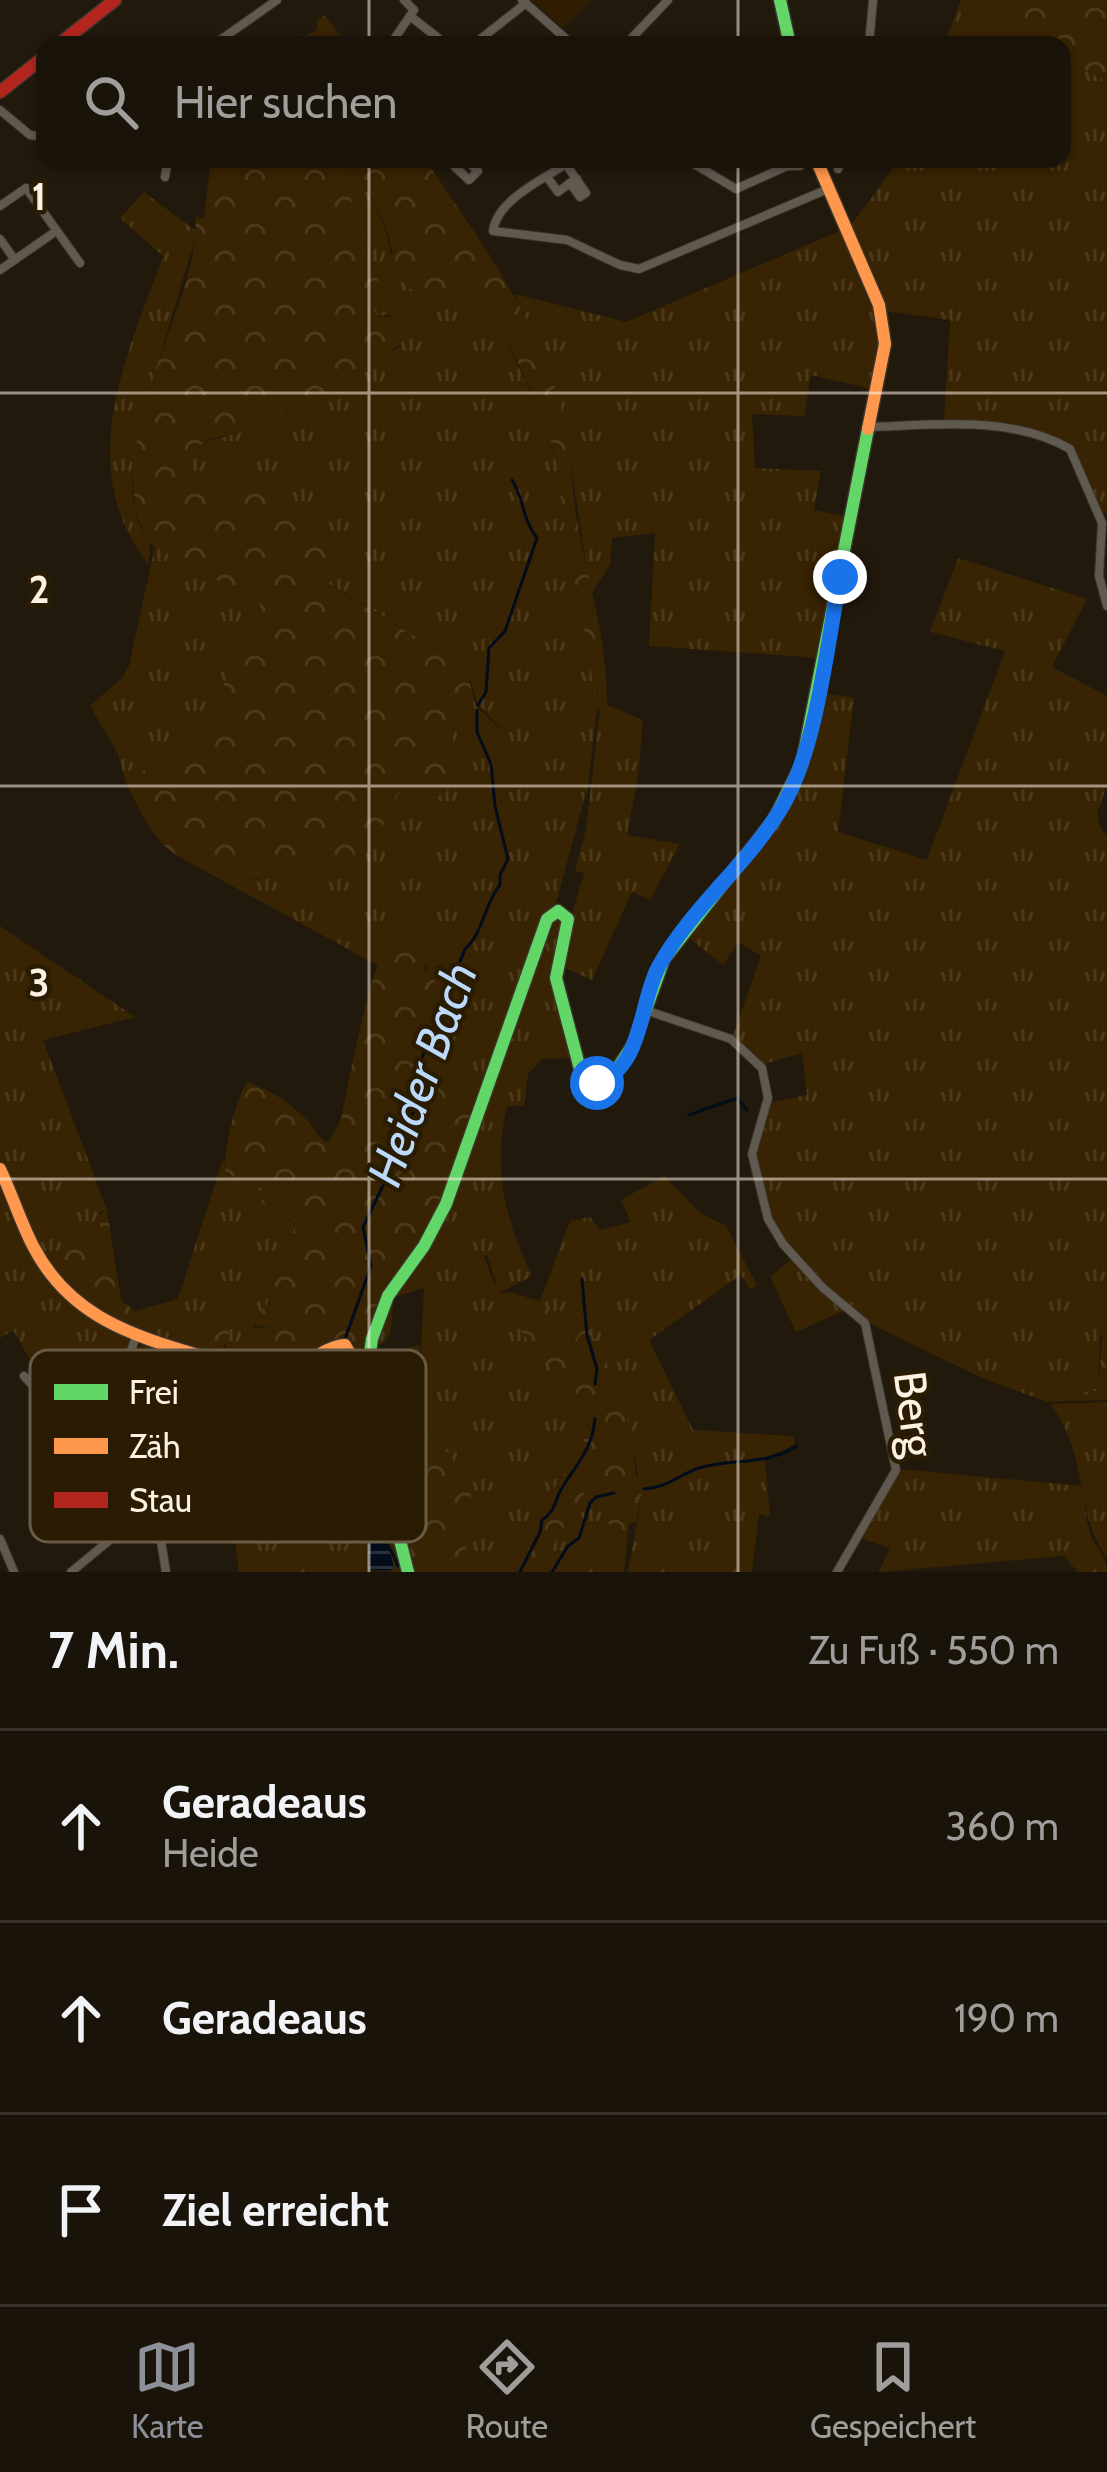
<!DOCTYPE html>
<html lang="de">
<head>
<meta charset="utf-8">
<style>
  :root { --surface:#191309; --page:#262017; --text:#f1f3f6; --muted:#9f9e9c; --line:#37322a; --accent:#8c9099 }
  body { margin:0; font-family:Cabin,sans-serif; background:var(--page); color:var(--text) }
  .stop { position:absolute; width:36px; height:36px; margin:-27px; border:9px solid #1a73e8; border-radius:50%; background:#fff }
  .stop.end { background:#1a73e8; border-color:#fff; box-shadow:0 3px 12px #0008 }
  .list { margin:0; padding:0; list-style:none }
  h2 { display:flex; justify-content:space-between; align-items:center; height:156px; margin:0; padding:0 48px; font-size:51px }
  h2 small { font-size:39px; font-weight:400; color:var(--muted) }
  .list li { display:grid; grid-template-columns:78px 1fr auto; gap:36px; align-items:center; box-sizing:border-box; height:192px; padding:0 48px; border-top:3px solid var(--line) }
  .list b { display:block; font-size:45px; white-space:nowrap }
  .list p { margin:0; font-size:39px; white-space:nowrap; color:var(--muted) }
  .list em { font-size:39px; font-style:normal; color:var(--muted) }
  .icon { flex:none; width:66px; height:66px; fill:none; stroke:currentColor; stroke-width:2; stroke-linecap:round; stroke-linejoin:round }
  .map { position:relative; flex:none; width:1107px; height:1572px; overflow:hidden }
  .search { position:absolute; background:var(--surface); box-shadow:0 3px 9px #0004; left:36px; right:36px; top:36px; height:132px; display:flex; align-items:center; gap:30px; box-sizing:border-box; padding:0 42px; border-radius:24px; color:var(--muted); font-size:45px }
  .sheet { height:732px; background:var(--surface) }
  nav { display:flex; justify-content:space-around; align-items:center; box-sizing:border-box; height:168px; border-top:3px solid var(--line); background:var(--surface); font-size:33px; color:var(--muted) }
  nav a { display:grid; justify-items:center; gap:6px }
  nav .on { color:var(--accent) }
  .map>svg:first-child { display:block }
  .built { fill:#311e02 }
  .grass { fill:url(#grass-tufts) }
  .forest { fill:url(#forest-crowns) }
  .water { fill:url(#water-rules) }
  .lines { fill:none; stroke-linecap:round; stroke-linejoin:round }
  .stream { stroke:#030c1b; stroke-width:3 }
  .street-casing { stroke:#3a342c; stroke-width:10 }
  .fast-casing { stroke:#3a342c; stroke-width:15 }
  .slow-casing { stroke:#3a342c; stroke-width:15 }
  .jam-casing { stroke:#3a342c; stroke-width:15 }
  .street { stroke:#60594f; stroke-width:8 }
  .fast { stroke:#63d668; stroke-width:12 }
  .slow { stroke:#ff974d; stroke-width:12 }
  .jam { stroke:#b3261e; stroke-width:12 }
  .route { stroke:#1a73e8; stroke-width:15 }
  .grid { fill:none; stroke:#fcf1e3; stroke-width:3; stroke-opacity:0.55 }
  .labels { text-anchor:middle; stroke-width:9; stroke-linejoin:round; paint-order:stroke }
  .street-label { font-size:45px; fill:#fcf1e3; stroke:#2a1b03 }
  .water-label { font-size:48px; font-style:italic; fill:#bbdafb; stroke:#2a1b03 }
  .key { fill:#2a1b03; stroke:#695b46; stroke-width:3 }
  .key-label { font-size:33px; fill:#fcf1e3 }
  .grid-label { font-size:39px; text-anchor:middle; font-weight:bold; fill:#fcf1e3; stroke:#2a1b03; stroke-width:9; stroke-linejoin:round; paint-order:stroke }
</style>
</head>
<body>
<div class="map">
<svg width="1107" height="1572" viewBox="0 0 1107 1572">
  <defs>
    <pattern id="grass-tufts" width="24" height="20" patternUnits="userSpaceOnUse" patternTransform="scale(3)"><rect width="24" height="20" fill="#382302"/><path d="M3 7l-1-3M5 7V3M7 7l1-3M15 17l-1-3M17 17v-4M19 17l1-3" fill="none" stroke="#4c391a"/></pattern>
    <pattern id="forest-crowns" width="20" height="18" patternUnits="userSpaceOnUse" patternTransform="scale(3)"><rect width="20" height="18" fill="#382302"/><path d="M2 6a3 3 0 1 1 6 0M12 15a3 3 0 1 1 6 0" fill="none" stroke="#4c391a"/></pattern>
    <pattern id="water-rules" width="6" height="5" patternUnits="userSpaceOnUse" patternTransform="scale(3)"><rect width="6" height="5" fill="#030c1b"/><path d="M0 2.5h6" fill="none" stroke="#29303c"/></pattern>
  </defs>
  <rect width="100%" height="100%" fill="#21190c"/>
  <polygon class="built" points="532,0 591,0 563,28"/>
  <g class="grass">
    <polygon points="961,0 992,0 997,23 1020,45 944,45"/>
    <polygon points="1062,57 1107,82 1107,513 1102,513 1070,445 1041,434 944,421 950,320 885,311 849,228 900,159 1062,159"/>
    <path d="M346 159H356C365 192 388 222 390 253L444 293 465 283 476 289 502 331 545 422 560 475 561 504 592 671 597 708 587 796 586 792 556 903 544 913 487 1082 431 1072 428 1050 420 1045 440 987 427 976 426 962 385 949 379 966 181 858 231 870 343 872C386 845 378 822 404 786L438 796 446 792C451 761 449 717 473 694L476 706 509 737 478 704 469 676 440 651 329 584C331 569 346 556 344 541L323 533 326 519 218 477 195 475 190 461 202 443 245 431 287 410 401 346 390 315 376 316 373 306 382 299 374 263 355 227Z"/>
    <path d="M144 192 197 232 148 396 154 401C135 436 128 471 135 511 140 538 155 533 148 564 73 466 126 359 163 256L120 218Z"/>
    <path d="M842 230C870 294 883 319 876 390L811 375 804 416 752 414 755 468 821 471 814 510 849 517 821 658 649 646 655 533 612 538 610 565 591 594 563 416 515 294 626 322Z"/>
    <polygon points="155,546 262,603 234,658 211,717 183,744 126,783 118,754 90,706 122,678 129,666"/>
    <polygon points="958,558 1087,599 1052,667 1107,696 1107,786 1097,813 1100,827 1107,836 1107,1326 1100,1337 1098,1391 1070,1401 1047,1402 982,1378 869,1323 824,1288 773,1227 754,1155 768,1103 807,1095 802,1053 761,1065 732,1038 761,956 738,942 723,965 685,935 780,815 821,693 854,698 838,832 927,860 1005,651 930,632"/>
    <path d="M607 705 643 720 638 776 627 835 680 844 650 900 632 892 592 980 561 966C568 932 574 905 584 873L575 871 586 829 600 710Z"/>
    <path d="M559 917 564 923 555 962 570 1058 542 1059 528 1074 524 1105 507 1106C492 1167 505 1221 532 1276L499 1293 487 1255 484 1256C505 1321 545 1355 588 1405L592 1419 579 1452 536 1514 534 1541 513 1572H469L468 1554 455 1519 472 1483 418 1417 424 1288 394 1297 390 1334 381 1345 373 1339 378 1315 422 1245 548 924Z"/>
    <polygon points="0,926 135,1017 43,1040 107,1210 99,1212 103,1236 99,1242 76,1246 46,1272 128,1338 146,1451 122,1456 118,1461 131,1492 129,1499 120,1503 105,1491 13,1330 0,1338"/>
    <path d="M223 1159 225 1173 264 1189 297 1219 267 1304 253 1328 270 1327C277 1336 277 1350 268 1358L226 1350V1342L210 1331 183 1348 144 1331H132L135 1311 178 1299Z"/>
    <polygon points="664,1176 700,1213 726,1226 757,1285 750,1289 741,1275 649,1340 693,1430 793,1436 795,1445 765,1458 770,1517 759,1514 752,1572 628,1572 642,1493 635,1460 612,1407 607,1362 585,1325 575,1343 540,1301 570,1221 590,1217 600,1230 631,1222 621,1200"/>
    <polygon points="791,1260 845,1310 796,1332 770,1277"/>
    <polygon points="147,1341 242,1370 347,1347 361,1384 368,1447 404,1572 389,1572 394,1567 384,1541 366,1534 370,1572 239,1572 232,1518 219,1511 150,1448 132,1352"/>
    <path d="M1107 1402V1558C1075 1516 1089 1452 1050 1404Z"/>
    <path d="M898 1469 1083 1486C1085 1502 1085 1520 1091 1536 1097 1550 1107 1556 1107 1572H1078L1064 1556 879 1572 890 1548 860 1538Z"/>
    <polygon points="587,1489 601,1494 612,1534 610,1568 605,1572 536,1572"/>
  </g>
  <g class="forest">
    <polygon points="992,0 1107,0 1107,82 1062,57 1062,45 1040,45 1031,40 1020,45 996,23"/>
    <polygon points="325,16 348,45 280,45 295,35 306,36 317,30 318,19"/>
    <path d="M211 159H346L355 227 374 263 383 299 374 306 376 316 404 318 412 330C403 354 276 419 246 430 232 436 215 436 202 443L190 461 195 475 218 477 327 519 323 533 344 541C346 557 331 568 329 585L440 651 468 675 473 694C449 717 451 761 447 792L438 796 404 786C378 822 386 845 343 872 293 870 206 883 167 848 149 832 137 804 126 783L183 744 211 717 234 658 261 604 150 544 144 532 135 512 132 460 142 419 154 401 148 396C160 344 201 267 195 216L204 219Z"/>
    <path d="M356 159H425C479 240 540 319 563 416 571 451 571 489 578 525 589 584 608 645 607 705L598 711 561 504C560 485 558 467 553 448 544 415 493 298 465 283 454 292 443 293 429 294 394 296 395 252 386 229 376 203 364 188 356 159Z"/>
    <path d="M398 925 425 936 428 952 424 970 440 987 420 1045 428 1050 431 1072 488 1082 445 1207 383 1301 368 1385 345 1345C268 1384 261 1371 183 1348L221 1321 230 1326 228 1340 223 1346 226 1351 268 1358 272 1354 273 1331 270 1327 251 1325 267 1304 297 1220 262 1203 263 1189 225 1173C222 1153 236 1099 247 1082 270 1089 290 1103 306 1119 314 1127 316 1135 326 1142L330 1140 341 1119C349 1081 373 947 398 925Z"/>
    <polygon points="107,1210 121,1300 135,1311 132,1331 80,1305 47,1267 76,1246 99,1241 102,1236 98,1215"/>
    <path d="M509 1292 540 1301 574 1342 586 1324 607 1362 612 1407 627 1417 636 1475 655 1483 642 1493 636 1522 629 1524 624 1572H605C618 1548 608 1520 601 1494L587 1489 536 1572H513L534 1541 536 1514 579 1452 592 1419 588 1405 531 1346 498 1294Z"/>
    <polygon points="1103,1326 1107,1326 1107,1400 1070,1401 1098,1390"/>
    <polygon points="420,1345 418,1417 472,1483 469,1515 456,1519 468,1554 469,1572 412,1572 375,1445 370,1389 376,1407 397,1412 397,1350"/>
  </g>
  <path class="water" d="M366 1519C379 1533 394 1550 393 1570H369Z"/>
  <g class="lines">
    <g class="stream">
      <path d="M478 705 486 692 489 648 505 631 537 538C523 521 524 499 512 480"/>
      <polyline points="689,1115 737,1098 747,1110"/>
      <polyline points="582,1279 587,1335 597,1369 595,1384"/>
      <path d="M345 1339 371 1266 363 1227 392 1167 390 1133 413 1113 420 1063 465 949C483 934 484 904 500 885V875L508 859 495 806 491 764 477 732V710"/>
      <path d="M343 1349C339 1376 324 1416 329 1441 336 1485 382 1524 398 1566"/>
      <path d="M644 1489C666 1488 679 1475 699 1468 731 1458 768 1466 796 1446"/>
      <path d="M520 1572 540 1532 542 1520C556 1511 554 1501 562 1488 577 1463 592 1450 595 1419"/>
      <polyline points="552,1572 568,1546 579,1538 590,1503 596,1497 614,1493"/>
    </g>
    <g class="street-casing">
      <g id="street">
        <polyline points="522,0 573,45"/>
        <polyline points="410,16 447,45"/>
        <polyline points="213,45 277,0"/>
        <polyline points="390,45 414,10 404,0"/>
        <polyline points="473,45 526,3"/>
        <polyline points="625,45 668,0"/>
        <polyline points="869,45 873,0"/>
        <polyline points="0,110 30,135 45,137"/>
        <polyline points="462,159 455,167 469,180 478,171 465,159"/>
        <polyline points="562,159 586,193 580,197 570,183 577,179"/>
        <polyline points="686,159 736,189 787,166 800,166"/>
        <path d="M566 164C542 180 497 200 493 231L567 240 620 265 639 269 828 189"/>
        <polyline points="838,169 842,159"/>
        <polyline points="165,177 168,159"/>
        <polyline points="547,177 558,192 570,183"/>
        <polyline points="0,206 26,188 80,263"/>
        <polyline points="0,239 15,260"/>
        <polyline points="0,270 52,234"/>
        <path d="M871 427C936 425 1011 415 1070 449L1102 523 1099 576 1107 606"/>
        <polyline points="645,1010 731,1039 762,1068 768,1098 752,1154 768,1219 783,1244 823,1288 865,1323 896,1470 837,1572"/>
        <polyline points="136,1336 130,1354 148,1450 146,1513 161,1541 166,1572"/>
        <polyline points="24,1376 44,1398 118,1523 111,1539 71,1572"/>
        <polyline points="0,1539 14,1572"/>
      </g>
    </g>
    <g class="fast-casing">
      <g id="fast">
        <polyline points="780,0 790,45"/>
        <polyline points="408,1572 370,1421 368,1367 372,1339 388,1296 424,1246 446,1204 547,919 558,911 568,919 556,978 580,1069 588,1081 600,1083 615,1072 634,1043 664,959 773,821 802,763 868,429"/>
      </g>
    </g>
    <g class="slow-casing">
      <g id="slow">
        <polyline points="816,159 879,305 885,344 868,429"/>
        <path d="M0 1169C12 1194 20 1221 33 1246 66 1310 122 1333 188 1352 216 1360 248 1374 278 1373 304 1372 319 1347 345 1345L368 1385"/>
      </g>
    </g>
    <g class="jam-casing">
      <g id="jam">
        <polyline points="58,45 115,0"/>
        <polyline points="0,92 45,56"/>
      </g>
    </g>
    <use href="#street" class="street"/>
    <use href="#fast" class="fast"/>
    <use href="#slow" class="slow"/>
    <use href="#jam" class="jam"/>
  </g>
  <g class="lines">
    <path class="route" d="M597 1083C644 1067 639 1002 659 966 691 908 748 864 782 807 817 748 827 645 840 577"/>
  </g>
  <path class="grid" d="M369 0V45M738 0V45M369 159V1572M738 159V1572M0 393H1107M0 786H1107M0 1179H1107"/>
  <g class="labels">
    <g class="street-label">
      <text transform="translate(915 1414) rotate(83)" y="16">Berg</text>
    </g>
    <g class="water-label">
      <text transform="translate(422 1074) rotate(-70)" y="17">Heider Bach</text>
    </g>
  </g>
  <rect x="30" y="1350" width="396" height="192" rx="18" class="key"/>
  <rect x="54" y="1384" width="54" height="16" fill="#63d668"/>
  <rect x="54" y="1438" width="54" height="16" fill="#ff974d"/>
  <rect x="54" y="1492" width="54" height="16" fill="#b3261e"/>
  <g class="key-label">
    <text x="129" y="1404">Frei</text>
    <text x="129" y="1458">Zäh</text>
    <text x="129" y="1512">Stau</text>
  </g>
  <g class="grid-label">
    <text x="39" y="210">1</text>
    <text x="39" y="603">2</text>
    <text x="39" y="996">3</text>
  </g>
</svg>
<div class="stop" style="left:597px;top:1083px"></div>
<div class="stop end" style="left:840px;top:577px"></div>
<div class="search"><svg class="icon" aria-label="search" viewBox="0 0 24 24"><circle cx="10" cy="10" r="6"/><path d="M15 15l6 6"/></svg>Hier suchen</div>
</div>
<section class="sheet">
<h2>7 Min.<small>Zu Fuß · 550 m</small></h2>
<ul class="list">
<li><svg class="icon" aria-label="ahead" viewBox="0 0 24 24"><path d="M12 20V5M6 11l6-6 6 6"/></svg><div><b>Geradeaus</b><p>Heide</p></div><em>360 m</em></li>
<li><svg class="icon" aria-label="ahead" viewBox="0 0 24 24"><path d="M12 20V5M6 11l6-6 6 6"/></svg><div><b>Geradeaus</b></div><em>190 m</em></li>
<li><svg class="icon" aria-label="arrive" viewBox="0 0 24 24"><path d="M6 21V4h12l-3 4 3 4H6"/></svg><div><b>Ziel erreicht</b></div></li>
</ul>
</section>
<nav>
<a class="on"><svg class="icon" aria-label="map" viewBox="0 0 24 24"><path d="M3 6l6-2 6 2 6-2v14l-6 2-6-2-6 2zM9 4v14M15 6v14"/></svg>Karte</a>
<a><svg class="icon" aria-label="directions" viewBox="0 0 24 24"><path d="M12 3l9 9-9 9-9-9zM9 14v-3h6M13 9l2 2-2 2"/></svg>Route</a>
<a><svg class="icon" aria-label="saved" viewBox="0 0 24 24"><path d="M7 4h10v16l-5-4-5 4z"/></svg>Gespeichert</a>
</nav>
</body>
</html>
